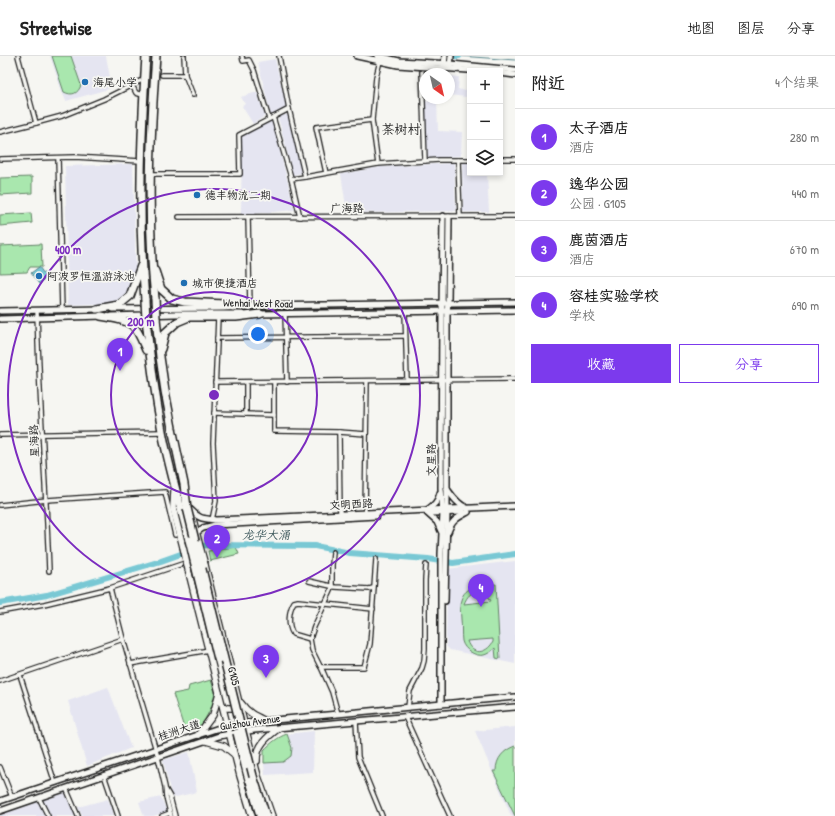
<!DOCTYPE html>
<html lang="zh">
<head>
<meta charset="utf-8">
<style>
  :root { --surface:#fff; --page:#f2f2f2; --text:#222; --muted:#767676; --line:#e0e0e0; --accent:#7c3aed }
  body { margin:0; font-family:"Patrick Hand","LXGW WenKai TC",sans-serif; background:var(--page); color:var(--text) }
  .controls { position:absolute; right:12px; top:12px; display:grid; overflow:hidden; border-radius:0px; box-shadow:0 2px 6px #0003 }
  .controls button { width:36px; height:36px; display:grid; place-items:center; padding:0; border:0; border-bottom:1px solid var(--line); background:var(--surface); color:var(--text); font:20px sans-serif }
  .compass { position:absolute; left:419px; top:12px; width:36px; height:36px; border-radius:50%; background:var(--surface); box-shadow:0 2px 6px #0003; rotate:146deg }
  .you { position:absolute; left:258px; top:278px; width:14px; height:14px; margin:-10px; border:3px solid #fff; border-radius:50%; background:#1a73e8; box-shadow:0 0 0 6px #1a73e833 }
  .badge { display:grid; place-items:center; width:26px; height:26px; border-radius:50%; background:var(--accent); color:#fff; font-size:13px; font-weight:700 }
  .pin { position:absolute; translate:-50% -33px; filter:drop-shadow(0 1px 2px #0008) }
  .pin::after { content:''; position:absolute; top:21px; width:14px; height:12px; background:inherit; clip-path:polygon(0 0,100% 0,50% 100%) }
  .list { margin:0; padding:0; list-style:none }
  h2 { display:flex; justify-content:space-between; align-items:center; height:52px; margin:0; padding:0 16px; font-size:17px }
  h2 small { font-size:13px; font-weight:400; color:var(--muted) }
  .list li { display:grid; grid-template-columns:26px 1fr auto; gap:12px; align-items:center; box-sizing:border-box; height:56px; padding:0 16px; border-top:1px solid var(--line) }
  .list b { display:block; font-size:15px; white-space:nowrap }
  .list p { margin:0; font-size:13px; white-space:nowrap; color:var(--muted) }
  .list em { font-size:13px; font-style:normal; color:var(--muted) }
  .actions { display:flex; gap:8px; padding:12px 16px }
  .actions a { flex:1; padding:9px 0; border:1px solid var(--accent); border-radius:0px; text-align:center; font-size:14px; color:var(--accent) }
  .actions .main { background:var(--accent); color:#fff }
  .icon { flex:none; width:22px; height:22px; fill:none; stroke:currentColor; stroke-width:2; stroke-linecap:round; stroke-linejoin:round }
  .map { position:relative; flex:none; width:515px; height:760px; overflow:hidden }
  header { display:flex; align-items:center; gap:24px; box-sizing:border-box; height:56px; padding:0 20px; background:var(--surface); border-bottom:1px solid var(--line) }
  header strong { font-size:19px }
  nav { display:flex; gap:22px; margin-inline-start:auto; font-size:14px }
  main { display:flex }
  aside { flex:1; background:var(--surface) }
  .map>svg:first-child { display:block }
  .built { fill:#e5e5f1 }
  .green { fill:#a9e7ae; stroke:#628265; fill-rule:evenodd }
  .water { fill:#79c8d4; stroke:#54838a }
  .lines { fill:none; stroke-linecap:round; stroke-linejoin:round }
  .stream { stroke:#54838a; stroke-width:1 }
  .river { stroke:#79c8d4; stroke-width:6 }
  .street-casing { stroke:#1c1c1c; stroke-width:6 }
  .secondary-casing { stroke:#1c1c1c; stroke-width:8 }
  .primary-casing { stroke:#1c1c1c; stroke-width:8 }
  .highway-casing { stroke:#1c1c1c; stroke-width:10 }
  .street { stroke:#f6f6f2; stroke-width:3.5 }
  .secondary { stroke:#f6f6f2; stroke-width:5 }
  .primary { stroke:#f6f6f2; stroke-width:5.5 }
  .highway { stroke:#f6f6f2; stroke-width:7 }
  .primary-bridge-casing { stroke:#1c1c1c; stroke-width:8; stroke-linecap:butt }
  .highway-bridge-casing { stroke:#1c1c1c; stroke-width:10; stroke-linecap:butt }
  .primary-bridge { stroke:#f6f6f2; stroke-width:5.5 }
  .highway-bridge { stroke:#f6f6f2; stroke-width:7 }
  .ring { fill:none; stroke:#7b2cbf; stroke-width:2 }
  .poi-dot { fill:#1f6fb2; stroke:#f6f6f2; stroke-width:1.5 }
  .labels { text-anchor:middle; stroke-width:3.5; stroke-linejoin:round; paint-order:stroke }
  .poi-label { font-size:11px; fill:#1c1c1c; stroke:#f6f6f2; text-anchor:start }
  .street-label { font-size:11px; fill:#1c1c1c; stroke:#f6f6f2 }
  .water-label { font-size:12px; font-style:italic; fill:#3d585c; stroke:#f6f6f2 }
  .quarter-label { font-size:13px; fill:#1c1c1c; stroke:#f6f6f2 }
  .centre { fill:#7b2cbf; stroke:#f6f6f2; stroke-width:2 }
  .ring-label { font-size:12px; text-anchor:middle; font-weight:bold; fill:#7b2cbf; stroke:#f6f6f2; stroke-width:3.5; stroke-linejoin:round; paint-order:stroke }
</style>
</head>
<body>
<header>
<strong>Streetwise</strong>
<nav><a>地图</a><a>图层</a><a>分享</a></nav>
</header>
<main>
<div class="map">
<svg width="515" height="760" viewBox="0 0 515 760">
  <rect width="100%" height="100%" fill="#f6f6f2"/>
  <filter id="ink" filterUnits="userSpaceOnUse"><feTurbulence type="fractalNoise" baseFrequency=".025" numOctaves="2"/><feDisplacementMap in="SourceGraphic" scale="8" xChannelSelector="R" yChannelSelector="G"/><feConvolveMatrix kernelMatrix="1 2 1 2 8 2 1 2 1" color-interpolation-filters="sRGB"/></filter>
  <g filter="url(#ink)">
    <g class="built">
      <polygon points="50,0 106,0 112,32 66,45 62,36"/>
      <polygon points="275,3 287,52 271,60 258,6"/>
      <polygon points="449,20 459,21 458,33 466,35 466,41 449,39"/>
      <polygon points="257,36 265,60 253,68 242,50 245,48 241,41"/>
      <polygon points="437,44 438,75 462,76 461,100 428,102 425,45"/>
      <polygon points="288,58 302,117 293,119 278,61"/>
      <polygon points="272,64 295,154 240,159 241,156 242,79"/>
      <polygon points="454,107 456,155 347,157 341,118 380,111"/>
      <polygon points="462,107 470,107 470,117 487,117 489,156 463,156"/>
      <polygon points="133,108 136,224 129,236 114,247 68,249 65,110"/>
      <polygon points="515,505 515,608 450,594 446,590 447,513"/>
      <polygon points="108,631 131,692 87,710 68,645"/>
      <polygon points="515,671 515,760 511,760 475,675"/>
      <polygon points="314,675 313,716 265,719 264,707 283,706 292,692 287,678"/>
      <polygon points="189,696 197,736 172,742 163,704"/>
      <polygon points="65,737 75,760 0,760 0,759"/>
      <polygon points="161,741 167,756 153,760 144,760 139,746"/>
      <polygon points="108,743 114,760 82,760 78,751"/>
    </g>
    <g class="green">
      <path d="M52 0H71L81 29C78 38 72 40 64 36Z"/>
      <polygon points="32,121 32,137 0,139 0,122"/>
      <polygon points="31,157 32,167 0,170 0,159"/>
      <polygon points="41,188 42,211 30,211 27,216 0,217 0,190"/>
      <polygon points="236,491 239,498 210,505 208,495"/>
      <path d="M496 528 500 603 496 602 495 592C492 595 488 598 484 599 476 601 464 594 462 585 461 578 462 570 461 563 461 558 459 550 461 544 465 530 480 528 491 536V529ZM479 535C485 537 488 539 491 545L464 548C467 540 471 536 479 535ZM493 583V586C486 598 472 600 467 585Z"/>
      <polygon points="211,624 215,636 212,650 203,667 198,671 185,675 173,638 188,635 189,630"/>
      <path d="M287 678 292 692 291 700 283 706 264 707V694C271 687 278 681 287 678Z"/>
      <path d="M515 690V760L493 715H496C496 702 504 694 515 690Z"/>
    </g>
    <polygon class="water" points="39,211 47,222 39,228 31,217"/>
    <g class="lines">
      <polyline class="stream" points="459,0 515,4"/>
      <g class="river">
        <polyline points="453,0 459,0"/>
        <polyline points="0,547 47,539 161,505 206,489 315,490 350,497 428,503 453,507 515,498"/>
      </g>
      <g class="street-casing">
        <g id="street">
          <polyline points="18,0 36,67"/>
          <polyline points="184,0 185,19 193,39"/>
          <polyline points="242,0 243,5 249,4 254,14 269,63"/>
          <polyline points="279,0 289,53 305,121 378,108 439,104 470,104"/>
          <polyline points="422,16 425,105"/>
          <polyline points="162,19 185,19"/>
          <polyline points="132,29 136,37 143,39"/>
          <polyline points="273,61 290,118 300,161"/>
          <polyline points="0,76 36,67 62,60 104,43 140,25"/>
          <polyline points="58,102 62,254"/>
          <polyline points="0,103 75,101 140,105"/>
          <polyline points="500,103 515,103"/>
          <polyline points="458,104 460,160"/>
          <polyline points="378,108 372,64 376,21 380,5"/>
          <polyline points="326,117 316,71 372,64"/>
          <polyline points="150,118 240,118 239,79 289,53"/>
          <polyline points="291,123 305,121"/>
          <polyline points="179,161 515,160"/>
          <polyline points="248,161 250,250"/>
          <path d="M37 254C39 341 46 428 49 515"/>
          <polyline points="405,256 407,324"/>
          <polyline points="285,258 287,326"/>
          <polyline points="217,282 405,280"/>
          <polyline points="215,326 515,323"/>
          <polyline points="274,326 274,375 339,376 366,378"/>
          <polyline points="214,357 274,359"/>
          <polyline points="246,358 246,327"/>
          <polyline points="339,376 340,459"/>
          <polyline points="0,379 162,376"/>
          <polyline points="0,449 47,444 165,436 175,479"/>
          <polyline points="365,457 367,325"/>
          <polyline points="212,464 216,445 213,387 218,261"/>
          <polyline points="333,496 332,509 332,531 331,535 314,571 310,583 312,594 320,610 321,611 332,636 338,658"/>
          <polyline points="309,525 335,531 369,533 373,532"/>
          <polyline points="110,532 123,583 158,701 165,731 166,741 171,760"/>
          <polyline points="0,556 44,548 110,532 182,508"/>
          <path d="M310 583 293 578C287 568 289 554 294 546L298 545 373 553"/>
          <polyline points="130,608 209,594"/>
          <polyline points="321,611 364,611 370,588 376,503"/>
          <polyline points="20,619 55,727"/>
          <polyline points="0,625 123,583"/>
          <polyline points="408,651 410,635 422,612 424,605 425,593 425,524 426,509"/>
          <polyline points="405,661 450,760"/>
          <polyline points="356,665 358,701 382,760"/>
          <polyline points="0,711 12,741"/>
          <polyline points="104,719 118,760"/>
          <polyline points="66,732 78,760"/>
          <polyline points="166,734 170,741 175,760"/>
          <polyline points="39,742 48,760"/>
          <polyline points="162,760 170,757"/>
        </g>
      </g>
      <g class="secondary-casing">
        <g id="secondary">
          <polyline points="357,0 398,9 482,15"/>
          <polyline points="378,0 399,5 451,8 515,14"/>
          <polyline points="444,9 445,0"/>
          <polyline points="450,11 451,0"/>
          <polyline points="500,17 515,19"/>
          <polyline points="112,253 223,252 261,250 515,246"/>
          <polyline points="0,255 100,253"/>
          <polyline points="258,258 515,254"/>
          <polyline points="112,260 175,258 242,258"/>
          <polyline points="0,263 104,260"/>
          <path d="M447 433C452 440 458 449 467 452"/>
          <path d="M191 454C201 464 202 462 216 464L515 450"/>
          <path d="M427 454C434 449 438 446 440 437"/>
          <polyline points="427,457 437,466 441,475"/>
          <polyline points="432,457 462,456"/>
          <polyline points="197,476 203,472 215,469 376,460"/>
          <path d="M448 476C452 464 457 462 468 456"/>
          <polyline points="445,545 447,457 447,256 448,247 449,161"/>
          <polyline points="441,648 441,498 443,457 441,432 442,256 443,160"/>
          <polyline points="0,745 216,673 254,666 515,641"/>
          <polyline points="0,755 219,680 254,674 515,651"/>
        </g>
      </g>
      <g class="primary-casing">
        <g id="primary">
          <polyline points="174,435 173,452 183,491"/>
          <polyline points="193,463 199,487"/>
          <polyline points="205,509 246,675 258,720 272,760"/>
          <polyline points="188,513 240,720 252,760"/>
          <path d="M241 647C249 658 255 660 266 665"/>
          <polyline points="223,650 227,652 232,652 237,647"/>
          <polyline points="198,679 213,659 219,637"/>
          <polyline points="206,685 224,690 235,699"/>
          <path d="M257 705C256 690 267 681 279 672"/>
        </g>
      </g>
      <g class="highway-casing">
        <g id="highway">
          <polyline points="155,215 161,233 172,243 185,246 224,248 233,251"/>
          <path d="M155 243C147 162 150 81 156 0"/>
          <path d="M145 244C138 161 141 82 146 0"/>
          <polyline points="97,253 119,249 130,240 141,210"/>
          <path d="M101 260C110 262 125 263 132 269 138 273 143 287 146 294"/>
          <polyline points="156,262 160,301 165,335 172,372 184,428 187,452"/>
          <path d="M146 263C150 301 155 338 162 375 169 412 180 448 189 484"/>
          <polyline points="161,293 165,277 177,266 189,261 236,261 260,258"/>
        </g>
      </g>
      <use href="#street" class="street"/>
      <use href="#secondary" class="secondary"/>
      <use href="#primary" class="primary"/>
      <use href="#highway" class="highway"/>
      <g class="primary-bridge-casing">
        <g id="primary-bridge">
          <polyline points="199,487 205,509"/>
          <polyline points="183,491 188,513"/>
        </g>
      </g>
      <g class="highway-bridge-casing">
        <g id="highway-bridge">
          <polyline points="155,243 156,262"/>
          <polyline points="145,244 146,263"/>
          <polyline points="187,452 241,672 253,720 266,760"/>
          <polyline points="189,484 218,603"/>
          <polyline points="237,677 245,709"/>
          <polyline points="250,725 260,759"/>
        </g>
      </g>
      <use href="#primary-bridge" class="primary-bridge"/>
      <use href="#highway-bridge" class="highway-bridge"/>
    </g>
  </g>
  <g class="ring">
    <circle cx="214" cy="339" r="103"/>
    <circle cx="214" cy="339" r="206"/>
  </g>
  <g class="poi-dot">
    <circle cx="85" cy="26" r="4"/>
    <circle cx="197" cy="139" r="4"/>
    <circle cx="39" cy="220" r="4"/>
    <circle cx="184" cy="227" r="4"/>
  </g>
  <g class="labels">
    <g class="poi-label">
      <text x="93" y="30">海尾小学</text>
      <text x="205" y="143">德丰物流二期</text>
      <text x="47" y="224">阿波罗恒温游泳池</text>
      <text x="192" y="231">城市便捷酒店</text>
    </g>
    <g class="street-label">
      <text x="347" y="156">广海路</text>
      <text transform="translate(258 247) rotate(1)" y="4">Wenhai West Road</text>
      <text transform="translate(34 385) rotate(-93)" y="4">星海路</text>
      <text transform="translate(431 404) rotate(-90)" y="4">文星路</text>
      <text transform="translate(351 448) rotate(-3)" y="4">文明西路</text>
      <text transform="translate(234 620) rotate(76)" y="4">G105</text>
      <text transform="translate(250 666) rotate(-8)" y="4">Guizhou Avenue</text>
      <text transform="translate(179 674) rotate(-18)" y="4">桂洲大道</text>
    </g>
    <g class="water-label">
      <text x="266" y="483">龙华大涌</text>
    </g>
    <g class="quarter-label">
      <text x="401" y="78">茶树村</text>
    </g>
  </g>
  <circle cx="214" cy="339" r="6" class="centre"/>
  <g class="ring-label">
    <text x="68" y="198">400 m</text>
    <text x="141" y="270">200 m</text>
  </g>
</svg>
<div class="controls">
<button>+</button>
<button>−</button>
<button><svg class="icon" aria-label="layers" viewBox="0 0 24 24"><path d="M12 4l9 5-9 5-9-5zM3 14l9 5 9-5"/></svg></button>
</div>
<svg class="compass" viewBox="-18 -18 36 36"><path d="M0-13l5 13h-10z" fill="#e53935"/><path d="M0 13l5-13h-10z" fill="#767676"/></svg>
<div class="you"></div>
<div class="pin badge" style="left:120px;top:315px">1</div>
<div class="pin badge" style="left:217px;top:502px">2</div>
<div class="pin badge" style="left:266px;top:622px">3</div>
<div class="pin badge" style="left:481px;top:551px">4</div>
</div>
<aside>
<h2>附近<small>4个结果</small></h2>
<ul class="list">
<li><span class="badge">1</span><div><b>太子酒店</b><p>酒店</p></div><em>280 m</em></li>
<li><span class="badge">2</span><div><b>逸华公园</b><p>公园 · G105</p></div><em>440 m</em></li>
<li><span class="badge">3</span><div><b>鹿茵酒店</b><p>酒店</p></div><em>670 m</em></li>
<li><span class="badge">4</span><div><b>容桂实验学校</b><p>学校</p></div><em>690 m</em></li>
</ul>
<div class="actions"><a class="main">收藏</a><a>分享</a></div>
</aside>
</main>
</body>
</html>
